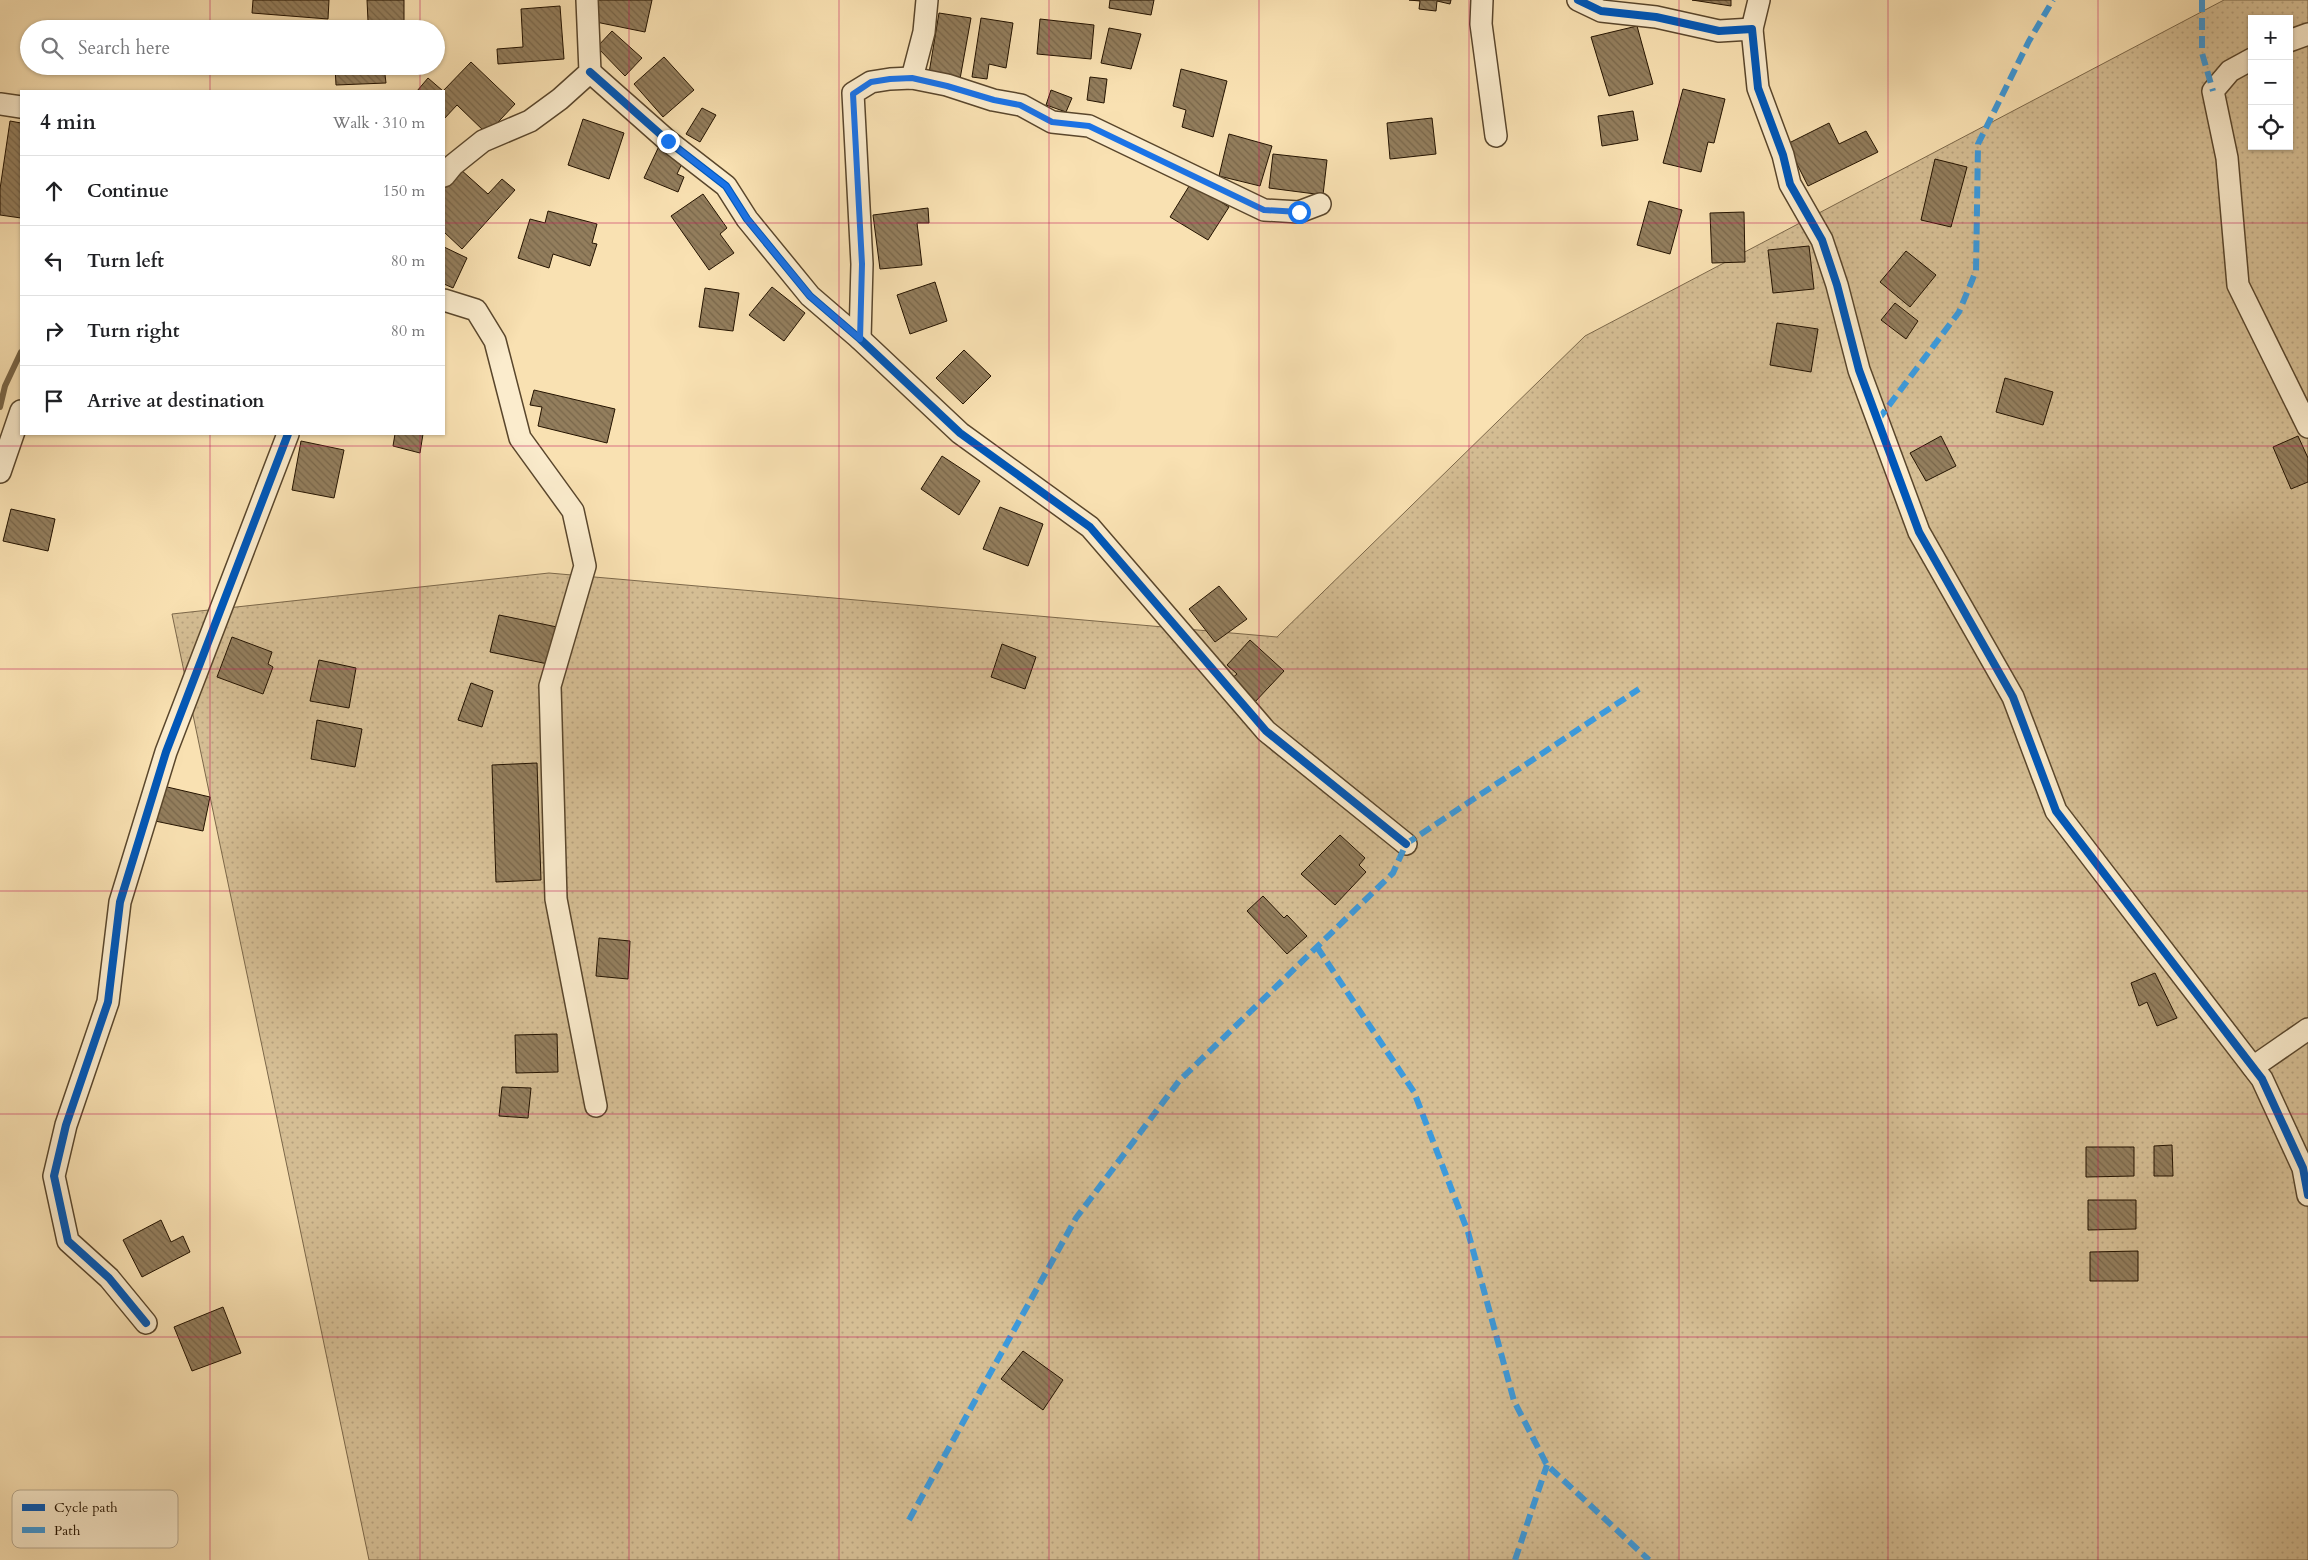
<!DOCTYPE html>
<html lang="en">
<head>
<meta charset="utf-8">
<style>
  :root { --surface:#fff; --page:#f6f6f6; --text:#202124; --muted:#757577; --line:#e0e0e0 }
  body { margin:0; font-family:Cardo,serif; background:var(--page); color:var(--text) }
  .controls { position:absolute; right:15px; top:15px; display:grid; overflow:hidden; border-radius:0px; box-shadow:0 1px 4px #0004 }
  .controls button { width:45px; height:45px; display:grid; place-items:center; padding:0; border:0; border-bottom:1px solid var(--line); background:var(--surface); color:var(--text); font:25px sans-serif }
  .stop { position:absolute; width:15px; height:15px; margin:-11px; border:4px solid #1a73e8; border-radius:50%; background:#fff }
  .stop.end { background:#1a73e8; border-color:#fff; box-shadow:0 1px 5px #0008 }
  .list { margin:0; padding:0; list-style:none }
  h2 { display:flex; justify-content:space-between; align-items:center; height:65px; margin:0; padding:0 20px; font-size:21px }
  h2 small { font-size:16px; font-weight:400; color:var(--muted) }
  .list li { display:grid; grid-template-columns:32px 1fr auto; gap:15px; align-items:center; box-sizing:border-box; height:70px; padding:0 20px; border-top:1px solid var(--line) }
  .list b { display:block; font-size:19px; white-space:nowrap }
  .list em { font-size:16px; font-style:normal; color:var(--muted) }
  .icon { flex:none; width:28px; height:28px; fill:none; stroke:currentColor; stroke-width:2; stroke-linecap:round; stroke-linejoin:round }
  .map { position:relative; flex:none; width:2308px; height:1560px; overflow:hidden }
  .search { position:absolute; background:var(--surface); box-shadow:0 1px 4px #0004; left:20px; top:20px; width:425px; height:55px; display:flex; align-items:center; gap:12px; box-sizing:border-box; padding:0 18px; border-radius:28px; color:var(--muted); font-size:19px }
  .panel { position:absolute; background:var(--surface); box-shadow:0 1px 4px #0004; left:20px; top:90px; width:425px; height:345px; border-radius:0px }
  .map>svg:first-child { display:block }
  .park { fill:url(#park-dots); stroke:#7c684a; fill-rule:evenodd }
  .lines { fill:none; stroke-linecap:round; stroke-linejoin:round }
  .stream { stroke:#796546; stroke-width:6 }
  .building { fill:url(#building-back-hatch); stroke:#241300 }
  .minor-casing { stroke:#59462c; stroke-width:24 }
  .minor { stroke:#fbeccd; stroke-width:21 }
  .quiet { stroke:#3c9adc; stroke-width:6; stroke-dasharray:12 6; stroke-linecap:butt }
  .cycleway-casing { stroke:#fbeccd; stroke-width:11 }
  .cycleway { stroke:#0057b8; stroke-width:8 }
  .route { stroke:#1a73e8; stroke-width:6 }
  .grid { fill:none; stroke:#c2185b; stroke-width:1; stroke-opacity:0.55 }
  .key { fill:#fbeccd; stroke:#baab90; stroke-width:1 }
  .key-label { font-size:14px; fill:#241300 }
</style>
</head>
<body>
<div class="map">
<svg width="2308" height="1560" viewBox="0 0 2308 1560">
  <defs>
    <pattern id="park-dots" width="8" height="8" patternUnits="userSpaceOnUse" patternTransform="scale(1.25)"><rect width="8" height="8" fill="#d5be94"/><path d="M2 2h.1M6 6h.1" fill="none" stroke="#b7a27e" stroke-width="1.8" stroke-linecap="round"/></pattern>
    <pattern id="building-back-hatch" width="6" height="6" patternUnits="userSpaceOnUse" patternTransform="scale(1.25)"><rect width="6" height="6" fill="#937e5d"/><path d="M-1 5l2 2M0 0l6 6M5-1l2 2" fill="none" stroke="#78664a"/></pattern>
  </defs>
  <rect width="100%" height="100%" fill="#f9e1b2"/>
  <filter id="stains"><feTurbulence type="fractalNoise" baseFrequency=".004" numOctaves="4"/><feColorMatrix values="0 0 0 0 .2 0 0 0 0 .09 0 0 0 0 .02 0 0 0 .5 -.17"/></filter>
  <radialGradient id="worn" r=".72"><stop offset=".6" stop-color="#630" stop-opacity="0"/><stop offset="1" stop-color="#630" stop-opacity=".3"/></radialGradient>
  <path class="park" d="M2224 0H2308V1560H369L172 614 549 573 1277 637 1585 336ZM2252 19H2289V146H2252Z"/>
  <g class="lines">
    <polyline class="stream" points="0,407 5,386 21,352"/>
  </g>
  <g class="building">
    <polygon points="253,0 329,0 328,19 252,13"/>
    <polygon points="367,0 404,0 404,21 368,21"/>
    <polygon points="595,0 652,0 645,32 591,21"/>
    <polygon points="1110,0 1154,0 1151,15 1109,8"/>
    <polygon points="1409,0 1451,0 1450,4 1437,1 1436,11 1419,9 1420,1"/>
    <polygon points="1692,0 1731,0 1731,6"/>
    <polygon points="560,6 564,59 498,64 497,49 523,47 521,9"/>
    <polygon points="939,13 971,18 960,79 929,73"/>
    <polygon points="981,18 1013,23 1006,68 989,64 987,79 972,77"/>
    <polygon points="1040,19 1094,25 1091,59 1037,54"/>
    <polygon points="1637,26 1653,84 1609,96 1591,37"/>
    <polygon points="1109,28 1141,34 1131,69 1101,63"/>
    <polygon points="612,31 642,58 625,76 597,47"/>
    <polygon points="664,57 694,90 663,117 634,84"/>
    <polygon points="471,62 515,104 487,134 457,105 444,119 444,91 417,91 428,78 443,91"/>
    <polygon points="335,66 384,66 386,83 336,85"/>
    <polygon points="1181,69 1227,81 1213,137 1182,127 1186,110 1173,106"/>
    <polygon points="1090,77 1107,79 1104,103 1087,100"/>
    <polygon points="1683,89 1725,99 1714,143 1708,142 1701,172 1663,163"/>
    <polygon points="1051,90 1072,98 1066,112 1046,105"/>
    <polygon points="702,108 716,115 700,142 686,134"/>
    <polygon points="1633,111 1638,140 1602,146 1598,116"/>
    <polygon points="1432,118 1436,154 1390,159 1387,123"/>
    <polygon points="583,119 624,133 609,179 568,165"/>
    <polygon points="10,121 21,123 21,218 0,215 0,189"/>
    <polygon points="1829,123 1839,144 1866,131 1878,152 1808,186 1787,144"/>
    <polygon points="1229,134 1272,146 1260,186 1219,176"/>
    <polygon points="660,144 686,155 677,174 684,177 678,192 644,178"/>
    <polygon points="1273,154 1327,160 1323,195 1269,188"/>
    <polygon points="1935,159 1967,167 1951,227 1921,220"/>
    <polygon points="460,169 488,194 502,179 515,190 462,249 444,232 444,187"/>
    <polygon points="1191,183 1229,207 1208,240 1170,217"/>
    <polygon points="703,194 727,228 720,234 734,253 709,270 671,216"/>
    <polygon points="1649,201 1682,210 1670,254 1637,245"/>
    <polygon points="928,208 929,223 917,223 922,265 880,269 873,215"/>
    <polygon points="548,211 597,224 592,243 597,244 590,266 553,254 549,268 518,258 530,219 545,223"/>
    <polygon points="1744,212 1745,262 1712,263 1710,213"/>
    <polygon points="1809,246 1814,289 1773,293 1768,250"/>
    <polygon points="444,247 467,258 453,288 444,284"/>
    <polygon points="1906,251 1936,275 1910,307 1880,282"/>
    <polygon points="935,282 947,321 910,334 897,295"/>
    <polygon points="772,287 805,313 784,341 749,315"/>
    <polygon points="705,288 739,293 733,331 699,327"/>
    <polygon points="1895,303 1918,321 1906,339 1881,320"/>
    <polygon points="1777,323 1818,329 1811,372 1770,365"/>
    <polygon points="964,350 991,376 963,404 936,378"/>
    <polygon points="2005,378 2053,392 2043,425 1996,412"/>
    <polygon points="534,390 615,409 607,443 538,426 542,407 530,405"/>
    <polygon points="395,434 423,434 420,453 393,446"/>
    <polygon points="1941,436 1956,466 1926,481 1910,453"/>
    <polygon points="2298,436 2308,458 2308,482 2291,489 2273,447"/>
    <polygon points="301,441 344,450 334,498 292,490"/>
    <polygon points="942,456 980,481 959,515 921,489"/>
    <polygon points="1000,507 1043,524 1028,566 983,549"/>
    <polygon points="11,509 55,519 48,551 3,541"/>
    <polygon points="1219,586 1247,619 1215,642 1189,609"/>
    <polygon points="499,615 557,627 548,664 490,652"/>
    <polygon points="232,637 272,652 268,664 273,667 263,694 217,677"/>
    <polygon points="1250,640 1284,671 1254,703 1231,679 1237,674 1227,665"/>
    <polygon points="1002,644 1036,657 1025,689 991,677"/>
    <polygon points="319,660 356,668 349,708 310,701"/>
    <polygon points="471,683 493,691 482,727 458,720"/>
    <polygon points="317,720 362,729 355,767 311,759"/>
    <polygon points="537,763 541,880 496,882 492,765"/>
    <polygon points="163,786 210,797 203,831 155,821"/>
    <polygon points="1340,835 1365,858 1359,865 1366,872 1335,905 1301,874"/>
    <polygon points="1263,896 1284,918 1287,915 1307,936 1287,954 1247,911"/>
    <polygon points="599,938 630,941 628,979 596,976"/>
    <polygon points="2155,973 2177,1018 2157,1026 2147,1002 2139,1006 2131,983"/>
    <polygon points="557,1034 558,1072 516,1073 515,1035"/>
    <polygon points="502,1087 531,1088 528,1118 499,1116"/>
    <polygon points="2172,1145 2173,1176 2154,1176 2154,1146"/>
    <polygon points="2086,1147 2134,1147 2134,1176 2086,1177"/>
    <polygon points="2088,1200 2136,1200 2136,1229 2088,1230"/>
    <polygon points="161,1220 171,1242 183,1236 190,1252 142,1277 123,1240"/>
    <polygon points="2138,1251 2138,1281 2090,1281 2090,1252"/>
    <polygon points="223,1307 241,1353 192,1371 174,1327"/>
    <polygon points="1023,1351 1063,1380 1043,1410 1001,1379"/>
  </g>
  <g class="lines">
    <g class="minor-casing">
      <g id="minor">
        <polyline points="1482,0 1481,24 1496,136"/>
        <polyline points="1578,0 1601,11 1656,17 1719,31 1752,29 1758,88 1783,155 1790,184 1822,240 1837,285 1859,370 1919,532 2013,697 2056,811 2262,1079 2303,1168 2308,1195"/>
        <polyline points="1752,29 1759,0"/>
        <polyline points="2289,41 2308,34"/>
        <polyline points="2252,59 2230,71 2213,91 2227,158 2238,285 2308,427"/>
        <polyline points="590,72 668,141 726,186 747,219 810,296 860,339 960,433 1090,527 1266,731 1406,844"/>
        <polyline points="912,78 924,32 927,0"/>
        <polyline points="0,104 21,107"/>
        <polyline points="444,176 453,165 483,141 530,121 560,99 590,72 587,0"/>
        <polyline points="444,300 476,310 495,341 520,438 573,511 585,566 550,686 556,899 596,1106"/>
        <polyline points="860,339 862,264 853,93 871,82 890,79 912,78 947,85 993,100 1021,105 1052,122 1089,126 1264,210 1299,212 1320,204"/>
        <polyline points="0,472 21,411"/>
        <polyline points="2253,1067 2308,1029"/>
        <polyline points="146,1323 109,1278 68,1241 54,1176 66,1125 108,1002 120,902 166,752 288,434"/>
      </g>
    </g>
    <use href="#minor" class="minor"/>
    <g class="quiet">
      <polyline points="2202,0 2202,53 2213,91"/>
      <polyline points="1878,420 1959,312 1976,271 1978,144 2029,41 2053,0"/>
      <polyline points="1317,947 1414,1092 1468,1232 1514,1401 1547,1465 1649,1560"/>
      <polyline points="909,1520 1076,1218 1179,1081 1393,873 1406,844 1639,689"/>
      <polyline points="1515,1560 1547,1465"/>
    </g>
    <g class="cycleway-casing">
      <g id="cycleway">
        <polyline points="1578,0 1601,11 1656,17 1719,31 1752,29 1758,88 1783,155 1790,184 1822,240 1837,285 1859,370 1919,532 2013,697 2056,811 2262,1079 2303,1168 2308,1195"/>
        <polyline points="590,72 668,141 726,186 747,219 810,296 860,339 960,433 1090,527 1266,731 1406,844"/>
        <polyline points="146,1323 109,1278 68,1241 54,1176 66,1125 108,1002 120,902 166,752 288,434"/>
      </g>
    </g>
    <use href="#cycleway" class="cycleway"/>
  </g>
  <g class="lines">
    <polyline class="route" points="668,141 726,186 747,219 810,296 860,339 862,264 853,94 871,82 890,79 912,78 947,86 994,100 1020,105 1052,122 1089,126 1264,210 1299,212"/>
  </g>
  <path class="grid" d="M210 0V29M420 0V29M629 0V1560M839 0V1560M1049 0V1560M1259 0V1560M1469 0V1560M1679 0V1560M1888 0V1560M2098 0V1560M210 66V91M420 66V91M0 223H21M444 223H2308M210 434V1560M420 434V1560M0 446H2308M0 669H2308M0 891H2308M0 1114H2308M0 1337H2308"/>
  <rect x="12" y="1490" width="166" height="58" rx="8" class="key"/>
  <rect x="22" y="1504" width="23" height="7" fill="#0057b8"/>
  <rect x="22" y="1527" width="23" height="6" fill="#3c9adc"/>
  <g class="key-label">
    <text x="54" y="1512">Cycle path</text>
    <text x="54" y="1535">Path</text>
  </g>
  <rect width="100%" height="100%" filter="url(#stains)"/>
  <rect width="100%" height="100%" fill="url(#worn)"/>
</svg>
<div class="controls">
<button>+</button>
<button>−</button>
<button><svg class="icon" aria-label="locate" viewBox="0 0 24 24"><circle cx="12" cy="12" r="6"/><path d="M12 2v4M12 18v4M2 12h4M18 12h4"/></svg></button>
</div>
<div class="stop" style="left:1299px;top:212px"></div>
<div class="stop end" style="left:668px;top:141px"></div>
<div class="search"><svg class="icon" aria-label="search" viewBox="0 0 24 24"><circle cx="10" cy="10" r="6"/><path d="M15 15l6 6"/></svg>Search here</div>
<section class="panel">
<h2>4 min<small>Walk · 310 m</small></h2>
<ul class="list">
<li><svg class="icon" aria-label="ahead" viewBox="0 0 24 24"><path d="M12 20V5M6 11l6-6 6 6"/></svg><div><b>Continue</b></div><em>150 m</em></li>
<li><svg class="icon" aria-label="left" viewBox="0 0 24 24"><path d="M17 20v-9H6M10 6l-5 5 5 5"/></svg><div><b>Turn left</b></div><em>80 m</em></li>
<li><svg class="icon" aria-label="right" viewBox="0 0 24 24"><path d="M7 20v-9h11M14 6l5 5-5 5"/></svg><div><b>Turn right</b></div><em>80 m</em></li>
<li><svg class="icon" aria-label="arrive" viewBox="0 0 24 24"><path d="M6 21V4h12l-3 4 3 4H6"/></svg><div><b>Arrive at destination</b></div></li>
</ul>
</section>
</div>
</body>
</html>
